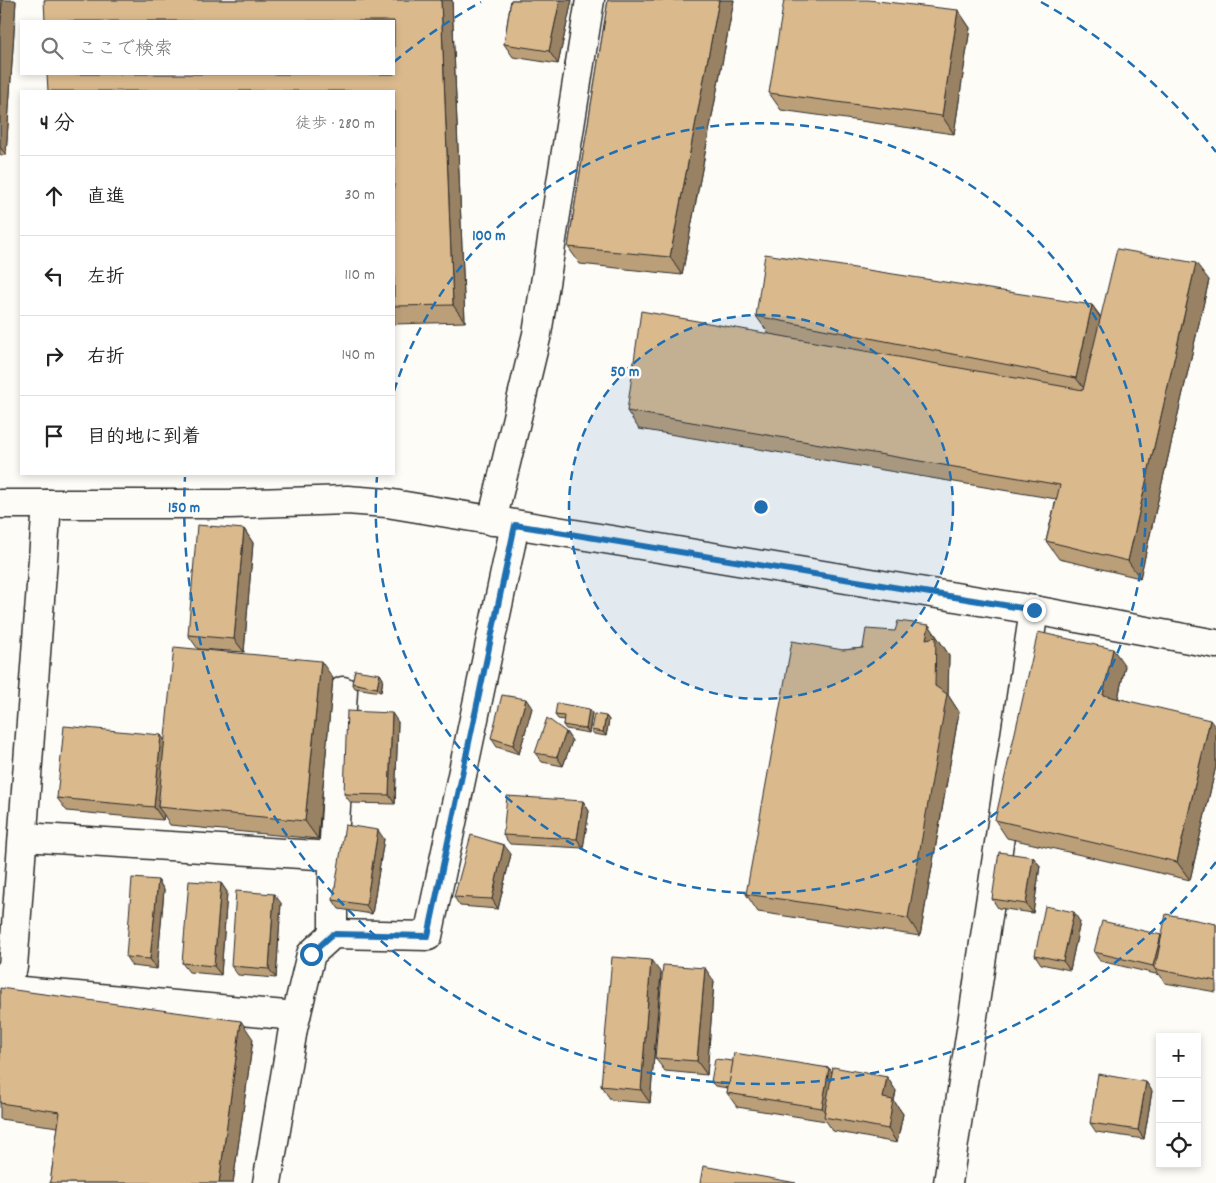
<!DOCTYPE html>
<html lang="ja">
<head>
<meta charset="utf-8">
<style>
  :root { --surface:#fff; --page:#f6f6f6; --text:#222; --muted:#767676; --line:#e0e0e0 }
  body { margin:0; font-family:Dekko,"Klee One",sans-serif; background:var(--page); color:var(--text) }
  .controls { position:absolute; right:15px; bottom:15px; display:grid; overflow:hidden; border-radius:0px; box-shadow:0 2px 8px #0003 }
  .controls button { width:45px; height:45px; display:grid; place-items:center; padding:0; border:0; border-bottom:1px solid var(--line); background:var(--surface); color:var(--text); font:25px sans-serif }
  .stop { position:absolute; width:15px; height:15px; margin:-11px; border:4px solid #1f6fb2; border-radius:50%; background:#fff }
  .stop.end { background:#1f6fb2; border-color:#fff; box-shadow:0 1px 5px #0008 }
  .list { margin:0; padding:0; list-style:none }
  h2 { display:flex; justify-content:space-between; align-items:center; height:65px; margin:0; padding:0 20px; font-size:21px }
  h2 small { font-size:16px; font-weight:400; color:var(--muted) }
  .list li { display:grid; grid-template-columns:32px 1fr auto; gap:15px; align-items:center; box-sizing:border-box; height:80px; padding:0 20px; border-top:1px solid var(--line) }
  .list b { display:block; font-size:19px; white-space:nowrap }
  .list em { font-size:16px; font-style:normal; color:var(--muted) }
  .icon { flex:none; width:28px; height:28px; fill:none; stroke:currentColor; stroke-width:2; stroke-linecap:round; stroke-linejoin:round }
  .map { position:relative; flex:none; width:1216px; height:1183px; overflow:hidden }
  .search { position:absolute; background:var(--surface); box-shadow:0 2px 8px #0003; left:20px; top:20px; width:375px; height:55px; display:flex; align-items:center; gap:12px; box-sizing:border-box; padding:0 18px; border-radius:0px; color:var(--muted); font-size:19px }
  .panel { position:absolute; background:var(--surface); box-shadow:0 2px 8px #0003; left:20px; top:90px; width:375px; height:385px; border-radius:0px }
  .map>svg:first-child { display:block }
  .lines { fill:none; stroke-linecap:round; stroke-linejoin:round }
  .street-casing { stroke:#2b2b2b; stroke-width:31 }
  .secondary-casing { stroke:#2b2b2b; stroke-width:31 }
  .street { stroke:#fdfcf7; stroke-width:28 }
  .secondary { stroke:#fdfcf7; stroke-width:28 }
  .wall { fill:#bb9f79; stroke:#2b2b2b }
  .shaded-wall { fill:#998263; stroke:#2b2b2b }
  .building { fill:#dab98d; stroke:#2b2b2b }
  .route { stroke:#1f6fb2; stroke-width:6 }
  .ring { fill:none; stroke:#1f6fb2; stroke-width:2.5; stroke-dasharray:9 6 }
  .centre { fill:#1f6fb2; stroke:#fdfcf7; stroke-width:2.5 }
  .ring-label { font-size:15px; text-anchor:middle; font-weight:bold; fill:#1f6fb2; stroke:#fdfcf7; stroke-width:5; stroke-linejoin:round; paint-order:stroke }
</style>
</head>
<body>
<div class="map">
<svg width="1216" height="1183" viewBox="0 0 1216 1183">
  <rect width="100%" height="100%" fill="#fdfcf7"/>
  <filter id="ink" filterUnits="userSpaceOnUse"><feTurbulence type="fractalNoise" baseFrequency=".02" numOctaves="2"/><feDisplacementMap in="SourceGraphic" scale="10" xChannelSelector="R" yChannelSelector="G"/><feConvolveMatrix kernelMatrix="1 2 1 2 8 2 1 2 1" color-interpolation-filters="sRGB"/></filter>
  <g filter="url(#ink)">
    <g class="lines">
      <g class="street-casing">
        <g id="street">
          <polyline points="23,837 333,856 333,934"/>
          <polyline points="333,856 343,691"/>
          <polyline points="0,984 13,967 47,504"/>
          <polyline points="0,989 296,1016"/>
          <polyline points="267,1183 293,1029 311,954 333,934 428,936 515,525"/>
          <polyline points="948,1183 1034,610"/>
        </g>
      </g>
      <g class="secondary-casing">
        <g id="secondary">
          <polyline points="0,504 229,504 347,500 387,503 1034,610 1216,644"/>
          <polyline points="492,521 537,334 590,0"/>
        </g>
      </g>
      <use href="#street" class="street"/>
      <use href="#secondary" class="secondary"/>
    </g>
    <g class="wall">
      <polygon points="0,0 16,1 6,155 0,155"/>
      <polygon points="44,0 452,0 465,322 394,324 394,91"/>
      <polygon points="511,0 572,0 558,64 513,57 504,44"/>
      <polygon points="608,0 734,0 682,275 580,264 568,247"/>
      <polygon points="958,10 970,28 954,134 781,110 769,93"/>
      <polygon points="1209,280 1140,578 1059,559 1046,541 1056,499 639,429 627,411 769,334 756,316 1092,305 1101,317"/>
      <polygon points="244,529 253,543 244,652 198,649 188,635"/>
      <polygon points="929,625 949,655 948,695 959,712 920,936 758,912 746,894 843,650 863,648 895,631"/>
      <polygon points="1125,666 1118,698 1216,728 1216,766 1190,880 1007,838 995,820"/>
      <polygon points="380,674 383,679 381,692 355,688 352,683"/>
      <polygon points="333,678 318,839 170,825 164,815 163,820 67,811 57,798 165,740"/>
      <polygon points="532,708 519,754 497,747 491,738"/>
      <polygon points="592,713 589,733 566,729 563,725 564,720 558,719 555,715"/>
      <polygon points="606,716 609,720 606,736 594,734 591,730"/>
      <polygon points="398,722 395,804 351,803 344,794"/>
      <polygon points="566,732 572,741 563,766 542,762 535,753"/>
      <polygon points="583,801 589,811 583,848 510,844 503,835"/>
      <polygon points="384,839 372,914 339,909 333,900"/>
      <polygon points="511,854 498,909 460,906 454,897"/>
      <polygon points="1033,857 1040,866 1033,913 998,908 992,899"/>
      <polygon points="158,880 164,890 157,969 132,966 126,957"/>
      <polygon points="221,883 227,892 221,975 189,972 182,963"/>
      <polygon points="281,903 276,978 238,975 231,966"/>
      <polygon points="1080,922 1070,970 1041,964 1035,955"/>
      <polygon points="1216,924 1216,992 1165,983 1160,975 1100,961 1094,952 1161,935 1162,936"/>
      <polygon points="661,973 650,1103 611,1100 601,1086"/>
      <polygon points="714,981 707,1075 665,1071 655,1058"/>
      <polygon points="0,990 253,1039 233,1183 50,1183 58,1127 0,1119"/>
      <polygon points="733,1061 829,1068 832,1072 887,1077 896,1091 894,1101 903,1114 897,1143 833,1131 826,1121 737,1107 727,1093 728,1088 715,1086 711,1082"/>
      <polygon points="1146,1082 1152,1091 1144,1139 1096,1132 1090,1123"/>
    </g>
    <g class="shaded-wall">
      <polygon points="2,0 15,0 16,1 6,155 0,147 0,35"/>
      <polygon points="441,0 452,0 465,322 453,305"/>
      <polygon points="560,0 572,0 558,64 549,51"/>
      <polygon points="719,0 734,0 682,275 670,257"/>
      <polygon points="958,10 970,28 954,134 942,116"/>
      <polygon points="1196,263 1209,280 1140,578 1128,561"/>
      <polygon points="1092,305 1104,323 1089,395 1076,378"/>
      <polygon points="244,529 253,543 244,652 234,639"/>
      <polygon points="929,625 949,655 948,695 959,712 920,936 908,918 935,686 926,639"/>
      <polygon points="1113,649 1125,666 1115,712 1103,695"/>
      <polygon points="321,661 333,678 318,839 305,821"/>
      <polygon points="380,674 383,679 381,692 377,688"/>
      <polygon points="526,699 532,708 519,754 513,745"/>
      <polygon points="589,709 592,713 589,733 586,729"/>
      <polygon points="392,713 398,722 395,804 389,795"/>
      <polygon points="606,716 609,720 606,736 603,732"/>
      <polygon points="1210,720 1216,728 1216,766 1190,880 1177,862"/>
      <polygon points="566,732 572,741 563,766 557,757"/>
      <polygon points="161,735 170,748 158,807 164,815 163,820 154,807"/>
      <polygon points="583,801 589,811 583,848 577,839"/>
      <polygon points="378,830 384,839 372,914 366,905"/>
      <polygon points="504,845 511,854 498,909 492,899"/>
      <polygon points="1033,857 1040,866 1033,913 1026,904"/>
      <polygon points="158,880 164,890 157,969 150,959"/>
      <polygon points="221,883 227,892 221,975 214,966"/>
      <polygon points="274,894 281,903 276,978 269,969"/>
      <polygon points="1074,912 1080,922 1070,970 1063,961"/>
      <polygon points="1161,935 1167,944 1155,969 1160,976 1153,966"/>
      <polygon points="651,960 661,973 650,1103 641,1090"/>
      <polygon points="705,968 714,981 707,1075 697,1061"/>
      <polygon points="241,1021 253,1039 233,1183 219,1183"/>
      <polygon points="829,1068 838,1081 829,1118 822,1108"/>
      <polygon points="887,1077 896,1091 894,1101 903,1114 897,1143 888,1129 883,1098"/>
      <polygon points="1146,1082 1152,1091 1144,1139 1138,1130"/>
    </g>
    <g class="building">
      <polygon points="0,0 2,0 0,35"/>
      <polygon points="44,0 441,0 453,305 394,306 394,91 48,91 47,74 394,74 394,21 45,21"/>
      <polygon points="511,0 560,0 549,51 504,44"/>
      <polygon points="608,0 719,0 670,257 568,247"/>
      <polygon points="784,0 868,0 958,10 942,116 769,93"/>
      <polygon points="1117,249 1196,263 1128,561 1046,541 1060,485 627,411 641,311 1083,390"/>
      <polygon points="765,254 1092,305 1076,378 756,316"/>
      <polygon points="197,525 244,529 234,639 188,635"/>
      <polygon points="898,621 929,625 926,639 936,637 935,686 947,694 908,918 746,894 792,641 843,650 863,648 866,629 895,631"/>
      <polygon points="1038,632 1113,649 1103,695 1210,720 1177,862 995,820"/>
      <polygon points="174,647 321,661 305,821 158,807"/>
      <polygon points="355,670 380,674 377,688 352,683"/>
      <polygon points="502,695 526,699 513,745 491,738"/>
      <polygon points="557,703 589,709 586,729 563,725 564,716 555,715"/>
      <polygon points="347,711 392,713 389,795 344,794"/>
      <polygon points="594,714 606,716 603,732 591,730"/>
      <polygon points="547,718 566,732 557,757 535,753"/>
      <polygon points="64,726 161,735 154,807 57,798"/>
      <polygon points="507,796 583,801 577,839 503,835"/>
      <polygon points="345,825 378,830 366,905 333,900"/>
      <polygon points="471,835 504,845 492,899 454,897"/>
      <polygon points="999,852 1033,857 1026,904 992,899"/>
      <polygon points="132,878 158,880 150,959 126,957"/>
      <polygon points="189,881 221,883 214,966 182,963"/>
      <polygon points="236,891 274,894 269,969 231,966"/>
      <polygon points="1045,906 1074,912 1063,961 1035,955"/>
      <polygon points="1166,914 1216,924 1216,981 1155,969"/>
      <polygon points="1102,921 1161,935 1153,966 1094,952"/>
      <polygon points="612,957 651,960 641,1090 601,1086"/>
      <polygon points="663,965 705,968 697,1061 655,1058"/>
      <polygon points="0,988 241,1021 219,1183 50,1183 60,1112 0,1103"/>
      <polygon points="734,1053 829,1068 822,1108 727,1093"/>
      <polygon points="715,1059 733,1061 729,1084 711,1082"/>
      <polygon points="833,1067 887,1077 883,1098 893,1100 888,1129 824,1117"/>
      <polygon points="1098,1074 1146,1082 1138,1130 1090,1123"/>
      <polygon points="703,1166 796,1183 700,1183"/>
    </g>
  </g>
  <g class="lines" filter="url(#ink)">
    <polyline class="route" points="311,954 333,934 428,936 515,525 1034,610"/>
  </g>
  <circle cx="761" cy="507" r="192" fill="#1f6fb2" fill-opacity=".12"/>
  <g class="ring">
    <circle cx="761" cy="507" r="192"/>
    <path d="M394 391A385 385 0 1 1 377 477"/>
    <path d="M1216 862A577 577 0 0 1 185 477M394 62A577 577 0 0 1 481 2M1041 2A577 577 0 0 1 1216 152"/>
  </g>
  <circle cx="761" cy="507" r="8" class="centre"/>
  <g class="ring-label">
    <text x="489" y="240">100 m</text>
    <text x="625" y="376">50 m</text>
    <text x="184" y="512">150 m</text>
  </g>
</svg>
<div class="controls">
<button>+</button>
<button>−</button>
<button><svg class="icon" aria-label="locate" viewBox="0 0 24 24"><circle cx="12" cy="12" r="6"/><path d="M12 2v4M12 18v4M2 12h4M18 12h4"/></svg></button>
</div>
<div class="stop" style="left:311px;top:954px"></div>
<div class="stop end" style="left:1034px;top:610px"></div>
<div class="search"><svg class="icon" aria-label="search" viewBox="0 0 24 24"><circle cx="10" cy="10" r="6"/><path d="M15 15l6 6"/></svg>ここで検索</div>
<section class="panel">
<h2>4 分<small>徒歩 · 280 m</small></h2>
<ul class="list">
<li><svg class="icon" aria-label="ahead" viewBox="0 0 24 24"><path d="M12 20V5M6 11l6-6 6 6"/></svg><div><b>直進</b></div><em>30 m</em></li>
<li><svg class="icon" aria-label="left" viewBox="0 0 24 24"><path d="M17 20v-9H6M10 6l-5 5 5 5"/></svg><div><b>左折</b></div><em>110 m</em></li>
<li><svg class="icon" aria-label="right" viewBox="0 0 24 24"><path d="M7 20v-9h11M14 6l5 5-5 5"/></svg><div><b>右折</b></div><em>140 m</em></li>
<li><svg class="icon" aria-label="arrive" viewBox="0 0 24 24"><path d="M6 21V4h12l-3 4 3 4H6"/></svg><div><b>目的地に到着</b></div></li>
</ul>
</section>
</div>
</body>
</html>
